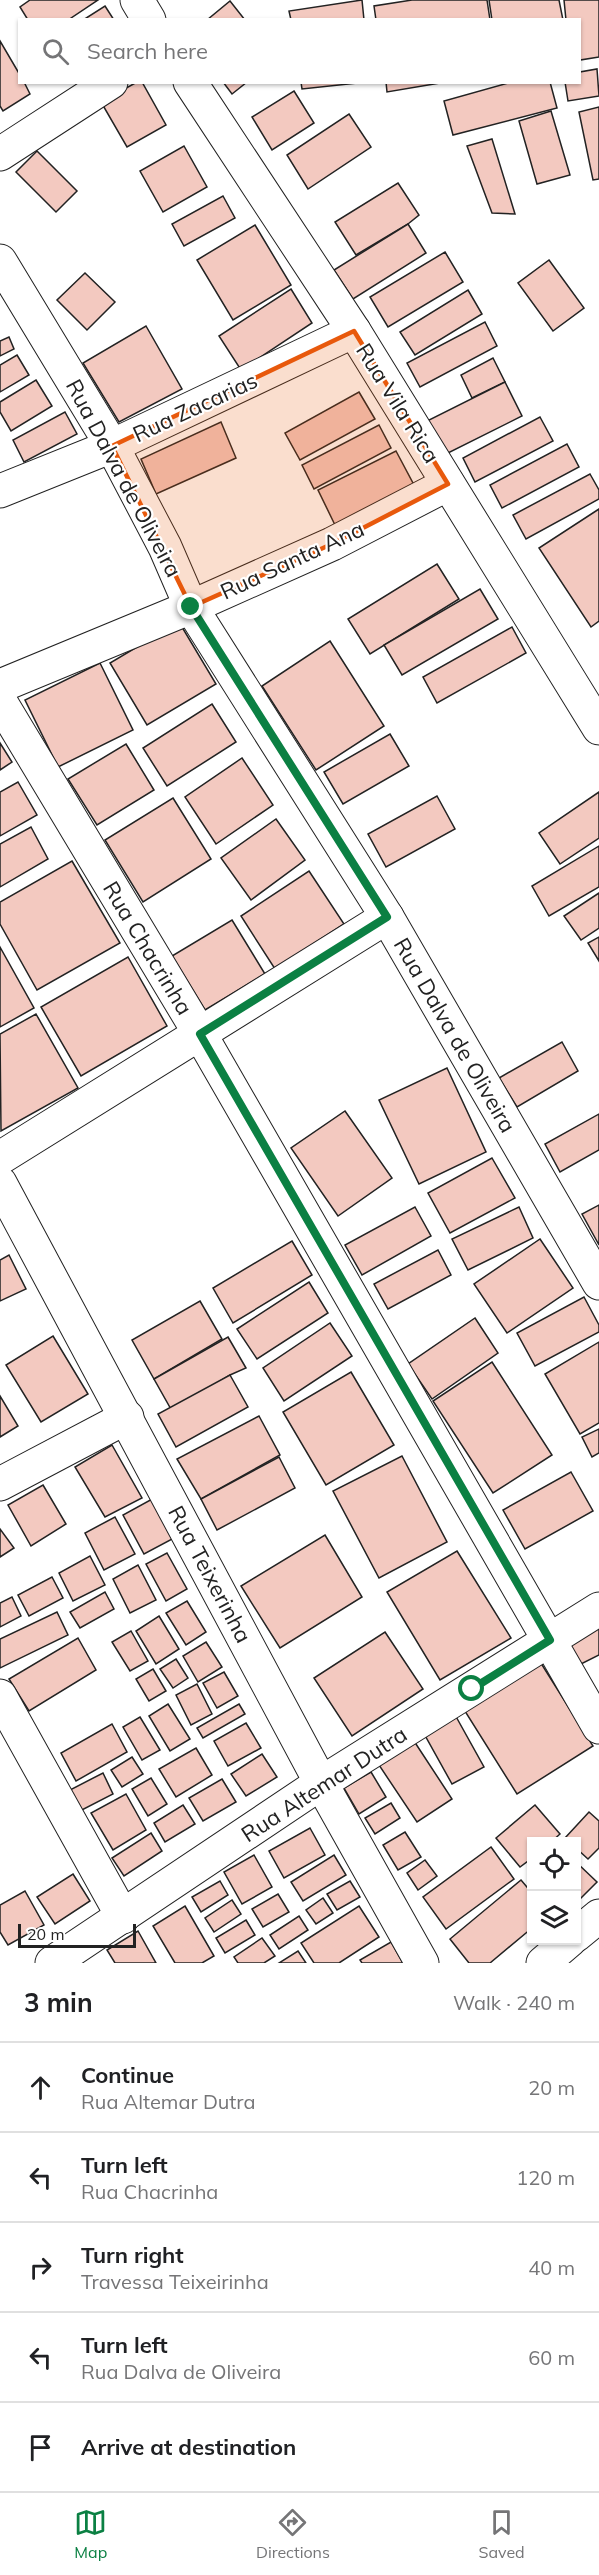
<!DOCTYPE html>
<html lang="en">
<head>
<meta charset="utf-8">
<style>
  :root { --surface:#fff; --page:#f6f6f6; --text:#202124; --muted:#757577; --line:#e0e0e0; --accent:#0b8043 }
  body { margin:0; font-family:Mulish,sans-serif; background:var(--page); color:var(--text) }
  .controls { position:absolute; right:18px; bottom:18px; display:grid; overflow:hidden; border-radius:0px; box-shadow:0 2px 4px #0004 }
  .controls button { width:54px; height:54px; display:grid; place-items:center; padding:0; border:0; border-bottom:2px solid var(--line); background:var(--surface); color:var(--text); font:30px sans-serif }
  .scale { position:absolute; left:18px; bottom:15px; width:118px; box-sizing:border-box; padding-left:6px; border:3px solid #222; border-top:0; font-size:16px; line-height:21px; white-space:nowrap; color:#222; -webkit-text-stroke:4px #fff; paint-order:stroke }
  .stop { position:absolute; width:18px; height:18px; margin:-14px; border:4px solid #0b8043; border-radius:50%; background:#fff }
  .stop.end { background:#0b8043; border-color:#fff; box-shadow:0 2px 6px #0008 }
  .list { margin:0; padding:0; list-style:none }
  h2 { display:flex; justify-content:space-between; align-items:center; height:78px; margin:0; padding:0 24px; font-size:26px }
  h2 small { font-size:20px; font-weight:400; color:var(--muted) }
  .list li { display:grid; grid-template-columns:39px 1fr auto; gap:18px; align-items:center; box-sizing:border-box; height:90px; padding:0 24px; border-top:2px solid var(--line) }
  .list b { display:block; font-size:22px; white-space:nowrap }
  .list p { margin:0; font-size:20px; white-space:nowrap; color:var(--muted) }
  .list em { font-size:20px; font-style:normal; color:var(--muted) }
  .icon { flex:none; width:33px; height:33px; fill:none; stroke:currentColor; stroke-width:2; stroke-linecap:round; stroke-linejoin:round }
  .map { position:relative; flex:none; width:599px; height:1963px; overflow:hidden }
  .search { position:absolute; background:var(--surface); box-shadow:0 2px 4px #0004; left:18px; right:18px; top:18px; height:66px; display:flex; align-items:center; gap:15px; box-sizing:border-box; padding:0 21px; border-radius:0px; color:var(--muted); font-size:22px }
  .sheet { height:528px; background:var(--surface) }
  nav { display:flex; justify-content:space-around; align-items:center; box-sizing:border-box; height:84px; border-top:2px solid var(--line); background:var(--surface); font-size:16px; color:var(--muted) }
  nav a { display:grid; justify-items:center; gap:3px }
  nav .on { color:var(--accent) }
  .map>svg:first-child { display:block }
  .building { fill:#f3c9c0; stroke:#222; stroke-width:1.5 }
  .lines { fill:none; stroke-linecap:round; stroke-linejoin:round }
  .minor-casing { stroke:#222; stroke-width:35 }
  .minor { stroke:#fff; stroke-width:33 }
  .route { stroke:#0b8043; stroke-width:8 }
  .marked { fill:#e8590c; fill-opacity:0.2; stroke:#e8590c; stroke-width:4.5; stroke-linejoin:round }
  .labels { text-anchor:middle; stroke-width:4.5; stroke-linejoin:round; paint-order:stroke }
  .street-label { font-size:22px; fill:#222; stroke:#fff }
</style>
</head>
<body>
<div class="map">
<svg width="599" height="1963" viewBox="0 0 599 1963">
  <rect width="100%" height="100%" fill="#fff"/>
  <g class="building">
    <polygon points="30,0 98,0 68,20 28,20 20,7"/>
    <polygon points="362,0 364,20 291,20 289,11"/>
    <polygon points="412,0 487,0 490,20 376,20 374,6"/>
    <polygon points="489,0 559,0 563,20 492,20"/>
    <polygon points="564,0 599,0 599,57 580,60 580,20 566,20"/>
    <polygon points="230,1 245,20 207,20"/>
    <polygon points="105,6 114,20 83,20"/>
    <polygon points="0,41 20,75 20,82 24,82 30,94 3,111 0,106"/>
    <polygon points="597,69 599,96 568,101 565,82 580,82 580,72"/>
    <polygon points="137,82 142,82 166,125 127,147 101,102"/>
    <polygon points="223,82 247,82 232,94"/>
    <polygon points="301,82 367,82 302,89"/>
    <polygon points="386,82 446,82 387,92"/>
    <polygon points="512,82 550,82 557,108 453,135 444,101"/>
    <polygon points="294,91 314,123 272,150 252,117"/>
    <polygon points="599,107 599,179 593,180 579,112"/>
    <polygon points="551,111 570,175 537,184 519,121"/>
    <polygon points="349,114 371,147 308,189 287,155"/>
    <polygon points="492,139 515,214 492,213 467,146"/>
    <polygon points="184,146 207,187 163,212 140,171"/>
    <polygon points="37,151 77,191 56,212 16,172"/>
    <polygon points="398,183 419,215 408,224 356,255 335,222"/>
    <polygon points="223,196 235,218 184,246 172,224"/>
    <polygon points="408,224 426,253 353,299 334,270"/>
    <polygon points="255,225 291,285 233,320 197,260"/>
    <polygon points="445,252 463,282 388,327 370,297"/>
    <polygon points="549,260 584,308 553,331 518,283"/>
    <polygon points="85,273 115,302 87,330 57,300"/>
    <polygon points="291,289 312,323 241,370 219,336"/>
    <polygon points="468,290 482,314 415,355 400,332"/>
    <polygon points="485,322 497,346 420,387 407,363"/>
    <polygon points="146,326 182,389 119,422 83,363"/>
    <polygon points="9,337 14,349 0,356 0,341"/>
    <polygon points="17,355 29,375 0,392 0,365"/>
    <polygon points="493,358 505,382 472,398 461,375"/>
    <polygon points="36,380 52,406 11,431 0,412 0,402"/>
    <polygon points="505,382 522,416 444,455 427,421"/>
    <polygon points="359,392 375,419 300,460 285,433"/>
    <polygon points="65,412 77,434 24,462 13,440"/>
    <polygon points="540,417 553,441 475,482 463,458"/>
    <polygon points="221,422 236,458 156,494 141,459"/>
    <polygon points="379,425 391,448 314,489 302,465"/>
    <polygon points="567,444 579,467 502,508 490,485"/>
    <polygon points="396,451 414,485 335,525 318,490"/>
    <polygon points="590,474 599,490 599,499 526,539 513,515"/>
    <polygon points="599,509 599,621 591,627 539,548"/>
    <polygon points="437,564 459,599 370,654 348,619"/>
    <polygon points="480,589 498,619 402,675 384,645"/>
    <polygon points="179,622 216,684 147,725 110,663"/>
    <polygon points="512,627 526,653 437,703 423,677"/>
    <polygon points="330,641 384,726 316,770 262,686"/>
    <polygon points="100,663 133,730 58,767 25,700"/>
    <polygon points="212,704 236,742 167,786 143,748"/>
    <polygon points="390,734 409,766 343,804 324,772"/>
    <polygon points="0,743 12,762 0,770"/>
    <polygon points="126,744 154,790 97,825 68,779"/>
    <polygon points="242,758 273,805 216,844 185,797"/>
    <polygon points="18,782 37,815 0,836 0,792"/>
    <polygon points="599,792 599,838 560,864 539,833"/>
    <polygon points="437,796 455,829 386,867 368,834"/>
    <polygon points="173,798 211,859 143,902 105,840"/>
    <polygon points="276,819 305,860 251,900 221,858"/>
    <polygon points="31,827 48,859 0,887 0,844"/>
    <polygon points="599,846 599,887 549,916 532,886"/>
    <polygon points="72,861 120,943 37,990 0,924 0,902"/>
    <polygon points="309,871 344,924 275,969 241,916"/>
    <polygon points="599,893 599,928 581,940 564,916"/>
    <polygon points="232,920 265,974 205,1010 172,956"/>
    <polygon points="599,937 599,961 588,943"/>
    <polygon points="0,947 34,1008 0,1027"/>
    <polygon points="128,957 167,1026 81,1076 41,1007"/>
    <polygon points="36,1014 78,1088 1,1131 0,1034"/>
    <polygon points="562,1042 578,1071 517,1107 499,1078"/>
    <polygon points="447,1068 486,1152 419,1184 379,1100"/>
    <polygon points="345,1111 392,1178 338,1216 291,1148"/>
    <polygon points="599,1114 599,1150 560,1172 545,1144"/>
    <polygon points="492,1158 515,1198 450,1233 428,1193"/>
    <polygon points="599,1205 599,1245 582,1214"/>
    <polygon points="415,1207 431,1236 362,1275 345,1245"/>
    <polygon points="519,1207 533,1238 468,1270 452,1239"/>
    <polygon points="540,1239 573,1288 507,1333 474,1284"/>
    <polygon points="292,1241 312,1275 233,1323 213,1288"/>
    <polygon points="438,1250 451,1275 388,1309 374,1284"/>
    <polygon points="9,1255 26,1289 0,1301 0,1260"/>
    <polygon points="309,1282 328,1313 257,1359 237,1329"/>
    <polygon points="584,1297 599,1325 599,1332 535,1366 517,1333"/>
    <polygon points="200,1301 222,1339 154,1379 132,1340"/>
    <polygon points="475,1318 498,1353 432,1399 408,1364"/>
    <polygon points="330,1323 352,1356 284,1401 263,1368"/>
    <polygon points="53,1336 88,1394 41,1422 6,1365"/>
    <polygon points="228,1337 246,1368 230,1375 172,1411 154,1379"/>
    <polygon points="599,1342 599,1423 580,1434 545,1374"/>
    <polygon points="492,1362 552,1455 493,1493 433,1401"/>
    <polygon points="351,1372 394,1445 326,1485 283,1412"/>
    <polygon points="230,1375 248,1407 176,1447 158,1414"/>
    <polygon points="0,1396 18,1426 0,1437"/>
    <polygon points="259,1416 280,1455 201,1499 177,1459"/>
    <polygon points="599,1429 599,1453 592,1457 582,1437"/>
    <polygon points="112,1445 142,1498 105,1517 75,1467"/>
    <polygon points="402,1456 447,1542 379,1578 333,1491"/>
    <polygon points="279,1457 295,1488 217,1530 201,1499"/>
    <polygon points="571,1472 593,1511 525,1549 503,1510"/>
    <polygon points="43,1485 66,1524 31,1546 8,1505"/>
    <polygon points="154,1498 176,1537 144,1554 123,1515"/>
    <polygon points="115,1517 135,1554 104,1570 85,1533"/>
    <polygon points="0,1529 14,1548 0,1557"/>
    <polygon points="325,1535 362,1597 280,1648 241,1586"/>
    <polygon points="457,1551 511,1638 440,1680 387,1592"/>
    <polygon points="167,1553 187,1589 166,1601 146,1564"/>
    <polygon points="90,1556 105,1585 73,1601 59,1573"/>
    <polygon points="138,1565 156,1600 130,1613 113,1579"/>
    <polygon points="52,1577 63,1598 29,1616 18,1595"/>
    <polygon points="105,1592 114,1609 80,1628 70,1612"/>
    <polygon points="12,1597 21,1616 0,1627 0,1603"/>
    <polygon points="187,1601 206,1632 186,1645 166,1613"/>
    <polygon points="57,1612 68,1635 0,1668 0,1639"/>
    <polygon points="159,1616 179,1649 156,1664 136,1631"/>
    <polygon points="599,1626 599,1655 575,1667 563,1645"/>
    <polygon points="131,1631 148,1661 130,1671 112,1642"/>
    <polygon points="385,1632 423,1689 352,1736 314,1678"/>
    <polygon points="78,1638 96,1670 29,1711 9,1679"/>
    <polygon points="206,1642 222,1667 198,1682 183,1656"/>
    <polygon points="176,1659 188,1678 173,1688 160,1669"/>
    <polygon points="539,1660 593,1746 517,1794 463,1708"/>
    <polygon points="153,1669 166,1691 149,1701 136,1679"/>
    <polygon points="224,1672 238,1696 217,1708 203,1683"/>
    <polygon points="197,1684 212,1714 191,1725 176,1695"/>
    <polygon points="168,1704 190,1739 170,1751 149,1716"/>
    <polygon points="239,1704 245,1714 203,1738 197,1728"/>
    <polygon points="454,1713 484,1767 452,1784 422,1730"/>
    <polygon points="140,1717 160,1750 142,1760 123,1727"/>
    <polygon points="246,1723 261,1748 228,1766 214,1741"/>
    <polygon points="112,1724 127,1752 76,1781 61,1753"/>
    <polygon points="414,1741 452,1799 417,1822 379,1765"/>
    <polygon points="196,1748 212,1775 176,1797 159,1769"/>
    <polygon points="262,1754 277,1777 246,1796 231,1774"/>
    <polygon points="132,1757 143,1774 122,1787 111,1770"/>
    <polygon points="371,1772 386,1797 359,1814 344,1788"/>
    <polygon points="103,1773 113,1794 78,1812 68,1791"/>
    <polygon points="151,1778 167,1804 148,1816 132,1789"/>
    <polygon points="222,1779 236,1802 203,1821 189,1798"/>
    <polygon points="126,1794 146,1830 113,1850 91,1813"/>
    <polygon points="391,1803 400,1818 375,1834 365,1818"/>
    <polygon points="183,1805 195,1824 165,1842 154,1823"/>
    <polygon points="535,1805 560,1834 551,1842 532,1842 532,1858 520,1867 496,1838"/>
    <polygon points="589,1812 599,1821 599,1848 588,1859 576,1848 576,1842 569,1842 565,1838"/>
    <polygon points="310,1828 325,1855 284,1878 269,1851"/>
    <polygon points="405,1832 421,1857 398,1870 383,1845"/>
    <polygon points="151,1833 162,1851 124,1876 112,1858"/>
    <polygon points="491,1847 514,1879 446,1929 423,1897"/>
    <polygon points="254,1855 272,1887 242,1904 224,1872"/>
    <polygon points="334,1855 346,1875 303,1901 291,1882"/>
    <polygon points="425,1860 437,1876 418,1890 407,1873"/>
    <polygon points="576,1862 597,1882 576,1903"/>
    <polygon points="73,1874 90,1901 55,1924 37,1897"/>
    <polygon points="521,1880 532,1893 532,1928 490,1963 469,1963 450,1939"/>
    <polygon points="220,1881 228,1895 201,1912 192,1897"/>
    <polygon points="350,1881 360,1897 337,1910 327,1894"/>
    <polygon points="25,1891 44,1925 8,1945 0,1932 0,1905"/>
    <polygon points="278,1894 289,1912 263,1927 252,1909"/>
    <polygon points="323,1898 333,1913 316,1924 306,1910"/>
    <polygon points="232,1900 241,1914 214,1932 205,1918"/>
    <polygon points="185,1906 214,1956 202,1963 175,1963 153,1926"/>
    <polygon points="359,1906 379,1937 339,1963 314,1963 301,1943"/>
    <polygon points="299,1916 308,1930 279,1949 270,1935"/>
    <polygon points="246,1920 255,1935 225,1953 216,1938"/>
    <polygon points="138,1931 156,1963 115,1963 107,1950"/>
    <polygon points="262,1938 275,1956 264,1963 238,1963 234,1957"/>
    <polygon points="391,1942 403,1963 362,1963 360,1960"/>
    <polygon points="298,1951 306,1963 279,1963"/>
  </g>
  <g class="lines">
    <g class="minor-casing">
      <g id="minor">
        <polyline points="137,0 149,20"/>
        <polyline points="190,82 354,331 599,728"/>
        <polyline points="0,154 111,82"/>
        <polyline points="0,261 112,446 165,547 191,607 387,917 599,1283"/>
        <polyline points="0,491 112,446 354,331"/>
        <polyline points="0,686 191,607 332,544 448,484"/>
        <polyline points="0,701 200,1034 599,1727"/>
        <polyline points="0,1158 387,917"/>
        <polyline points="0,1183 321,1783 422,1963"/>
        <polyline points="0,1484 127,1417"/>
        <polyline points="0,1696 123,1917"/>
        <polyline points="576,1935 599,1916"/>
        <polyline points="52,1963 321,1783 599,1609"/>
        <polyline points="543,1963 570,1940"/>
      </g>
    </g>
    <use href="#minor" class="minor"/>
  </g>
  <g class="lines">
    <polyline class="route" points="191,607 387,917 200,1034 550,1640 472,1689"/>
  </g>
  <path class="marked" d="M354 331 448 484 332 544 191 607 112 446Z"/>
  <g class="labels">
    <g class="street-label">
      <text transform="translate(398 403) rotate(58)" y="8">Rua Vila Rica</text>
      <text transform="translate(195 407) rotate(-25)" y="8">Rua Zacarias</text>
      <text transform="translate(124 478) rotate(62)" y="8">Rua Dalva de Oliveira</text>
      <text transform="translate(292 560) rotate(-25)" y="8">Rua Santa Ana</text>
      <text transform="translate(148 948) rotate(59)" y="8">Rua Chacrinha</text>
      <text transform="translate(455 1035) rotate(60)" y="8">Rua Dalva de Oliveira</text>
      <text transform="translate(210 1574) rotate(62)" y="8">Rua Teixerinha</text>
      <text transform="translate(324 1784) rotate(-33)" y="8">Rua Altemar Dutra</text>
    </g>
  </g>
</svg>
<div class="controls">
<button><svg class="icon" aria-label="locate" viewBox="0 0 24 24"><circle cx="12" cy="12" r="6"/><path d="M12 2v4M12 18v4M2 12h4M18 12h4"/></svg></button>
<button><svg class="icon" aria-label="layers" viewBox="0 0 24 24"><path d="M12 4l9 5-9 5-9-5zM3 14l9 5 9-5"/></svg></button>
</div>
<div class="scale">20 m</div>
<div class="stop" style="left:472px;top:1689px"></div>
<div class="stop end" style="left:191px;top:607px"></div>
<div class="search"><svg class="icon" aria-label="search" viewBox="0 0 24 24"><circle cx="10" cy="10" r="6"/><path d="M15 15l6 6"/></svg>Search here</div>
</div>
<section class="sheet">
<h2>3 min<small>Walk · 240 m</small></h2>
<ul class="list">
<li><svg class="icon" aria-label="ahead" viewBox="0 0 24 24"><path d="M12 20V5M6 11l6-6 6 6"/></svg><div><b>Continue</b><p>Rua Altemar Dutra</p></div><em>20 m</em></li>
<li><svg class="icon" aria-label="left" viewBox="0 0 24 24"><path d="M17 20v-9H6M10 6l-5 5 5 5"/></svg><div><b>Turn left</b><p>Rua Chacrinha</p></div><em>120 m</em></li>
<li><svg class="icon" aria-label="right" viewBox="0 0 24 24"><path d="M7 20v-9h11M14 6l5 5-5 5"/></svg><div><b>Turn right</b><p>Travessa Teixeirinha</p></div><em>40 m</em></li>
<li><svg class="icon" aria-label="left" viewBox="0 0 24 24"><path d="M17 20v-9H6M10 6l-5 5 5 5"/></svg><div><b>Turn left</b><p>Rua Dalva de Oliveira</p></div><em>60 m</em></li>
<li><svg class="icon" aria-label="arrive" viewBox="0 0 24 24"><path d="M6 21V4h12l-3 4 3 4H6"/></svg><div><b>Arrive at destination</b></div></li>
</ul>
</section>
<nav>
<a class="on"><svg class="icon" aria-label="map" viewBox="0 0 24 24"><path d="M3 6l6-2 6 2 6-2v14l-6 2-6-2-6 2zM9 4v14M15 6v14"/></svg>Map</a>
<a><svg class="icon" aria-label="directions" viewBox="0 0 24 24"><path d="M12 3l9 9-9 9-9-9zM9 14v-3h6M13 9l2 2-2 2"/></svg>Directions</a>
<a><svg class="icon" aria-label="saved" viewBox="0 0 24 24"><path d="M7 4h10v16l-5-4-5 4z"/></svg>Saved</a>
</nav>
</body>
</html>
